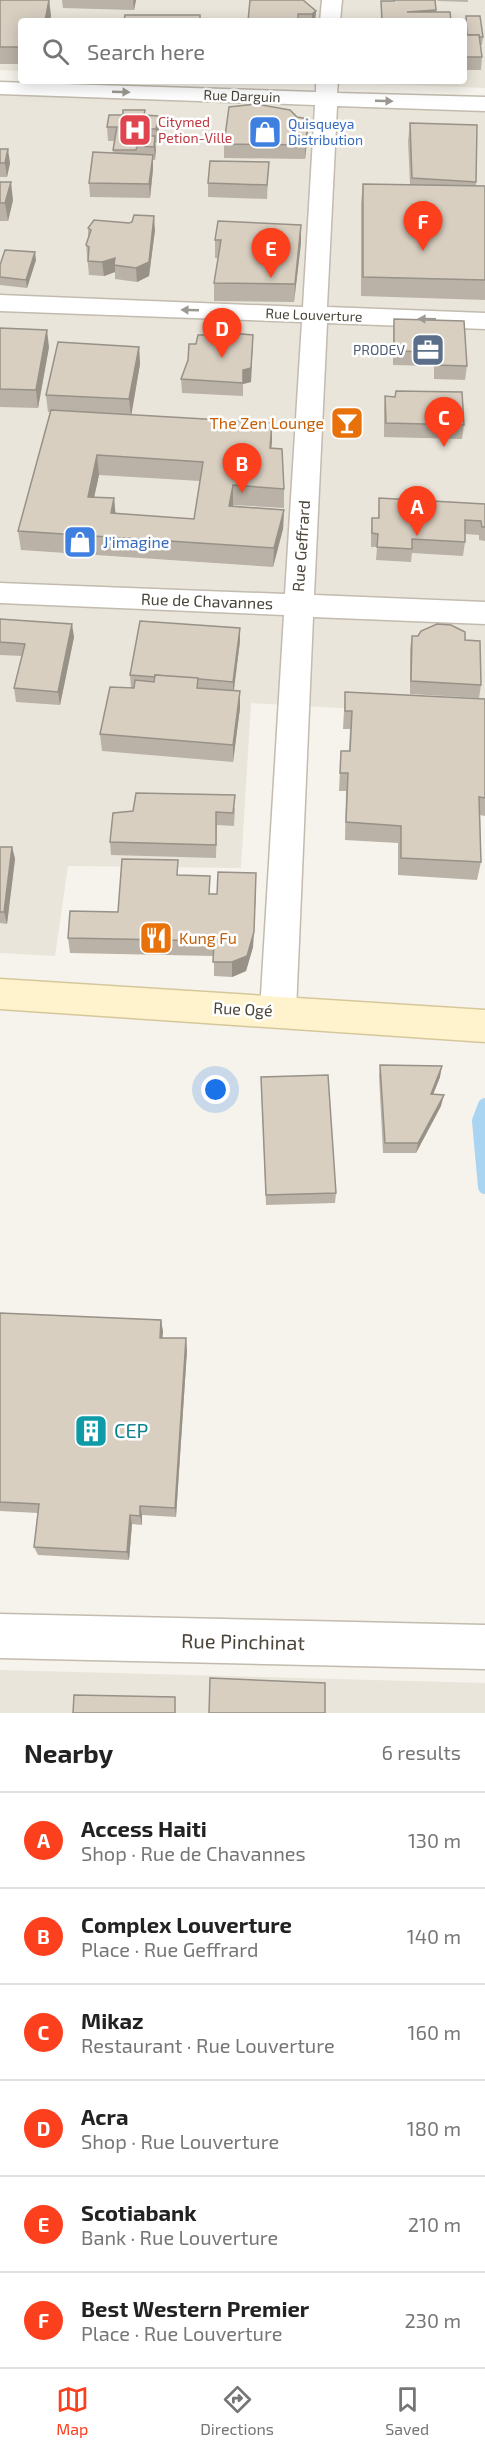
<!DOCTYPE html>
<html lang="en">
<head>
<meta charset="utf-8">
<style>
  :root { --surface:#fff; --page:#f2f2f2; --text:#222; --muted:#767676; --line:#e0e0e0; --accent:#fc3f1d }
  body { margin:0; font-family:"Exo 2",sans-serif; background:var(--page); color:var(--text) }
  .you { position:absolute; left:216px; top:1090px; width:21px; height:21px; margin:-15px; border:4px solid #fff; border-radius:50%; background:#1a73e8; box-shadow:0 0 0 9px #1a73e833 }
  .badge { display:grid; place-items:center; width:39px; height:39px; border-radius:50%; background:var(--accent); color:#fff; font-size:20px; font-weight:700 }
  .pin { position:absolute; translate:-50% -50px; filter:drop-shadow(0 2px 3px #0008) }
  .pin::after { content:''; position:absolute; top:32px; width:21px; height:18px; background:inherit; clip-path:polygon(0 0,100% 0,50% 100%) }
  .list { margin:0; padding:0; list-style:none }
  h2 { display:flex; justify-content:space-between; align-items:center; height:78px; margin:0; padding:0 24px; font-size:26px }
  h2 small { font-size:20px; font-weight:400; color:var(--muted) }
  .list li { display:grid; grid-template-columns:39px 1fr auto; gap:18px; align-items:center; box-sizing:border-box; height:96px; padding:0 24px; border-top:2px solid var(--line) }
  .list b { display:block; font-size:22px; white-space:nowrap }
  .list p { margin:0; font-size:20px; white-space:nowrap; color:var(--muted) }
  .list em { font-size:20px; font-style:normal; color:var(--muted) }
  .icon { flex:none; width:33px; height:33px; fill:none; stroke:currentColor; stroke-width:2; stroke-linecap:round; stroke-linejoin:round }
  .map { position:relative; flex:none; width:485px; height:1713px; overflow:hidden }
  .search { position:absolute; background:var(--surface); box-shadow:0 3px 15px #0003; left:18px; right:18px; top:18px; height:66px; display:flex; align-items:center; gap:15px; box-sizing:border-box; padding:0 21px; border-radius:6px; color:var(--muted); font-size:22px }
  .sheet { height:654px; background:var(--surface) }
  nav { display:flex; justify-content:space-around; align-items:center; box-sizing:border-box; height:84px; border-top:2px solid var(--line); background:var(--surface); font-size:16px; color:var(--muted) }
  nav a { display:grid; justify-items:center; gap:3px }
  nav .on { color:var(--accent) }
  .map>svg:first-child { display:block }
  .residential { fill:#eae5da }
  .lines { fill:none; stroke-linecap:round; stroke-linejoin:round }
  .stream { stroke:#a9d4f2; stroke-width:14 }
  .street-casing { stroke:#c2bbae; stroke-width:3 }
  .secondary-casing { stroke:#d6c79b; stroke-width:3 }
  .street { fill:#fff; fill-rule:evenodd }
  .secondary { fill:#fff3cd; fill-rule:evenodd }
  .wall { fill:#bab2a6; fill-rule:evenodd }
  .shaded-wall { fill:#979187 }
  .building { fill:#d8cfc1; stroke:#979187; stroke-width:1.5; fill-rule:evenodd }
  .oneway { fill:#9c9892 }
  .labels { text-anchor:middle; stroke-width:5; stroke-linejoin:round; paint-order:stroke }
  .far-street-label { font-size:14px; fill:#4b4439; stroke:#fff }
  .far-health-label { font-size:14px; fill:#be3a42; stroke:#fff; text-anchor:start }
  .far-shop-label { font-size:14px; fill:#366cbe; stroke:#fff; text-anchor:start }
  .far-service-label { font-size:14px; fill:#4e5e75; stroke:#fff; text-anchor:end }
  .food-label { font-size:16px; fill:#c56008; stroke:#fff; text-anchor:end }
  .shop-label { font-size:16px; fill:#366cbe; stroke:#fff; text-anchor:start }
  .street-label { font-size:16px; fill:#4b4439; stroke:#fff }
  .near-culture-label { font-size:20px; fill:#0d838f; stroke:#fff; text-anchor:start }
  .near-street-label { font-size:20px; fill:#4b4439; stroke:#fff }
</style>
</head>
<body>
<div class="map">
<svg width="485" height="1713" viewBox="0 0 485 1713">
  <rect width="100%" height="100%" fill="#f6f3ec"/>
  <g class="residential">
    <polygon points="0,0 485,0 485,88 293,81 464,81 464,21 21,21 21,71 0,70"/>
    <polygon points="0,92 485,108 485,716 251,703 241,868 68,866 55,956 0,953"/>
    <polygon points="0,1670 485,1683 485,1713 0,1713"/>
  </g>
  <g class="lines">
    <polyline class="stream" points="485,1105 479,1121 485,1187"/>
    <g class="street-casing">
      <g id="street">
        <polygon points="322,0 342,0 340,21 320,21"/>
        <polygon points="316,81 338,81 337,93 485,97 485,111 337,106 327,307 485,313 485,329 327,323 314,595 485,602 485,624 313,617 296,1011 290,1022 278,1026 266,1022 260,1011 284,615 0,603 0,583 285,594 302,322 0,311 0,295 303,307 315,105 0,94 0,82 316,92"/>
        <polygon points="0,1614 485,1625 485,1669 0,1658"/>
      </g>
    </g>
    <g class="secondary-casing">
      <polygon id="secondary" points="0,979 485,1010 485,1042 0,1009"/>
    </g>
    <use href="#street" class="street"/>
    <use href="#secondary" class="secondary"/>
  </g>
  <g class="wall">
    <polygon points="0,0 49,0 51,16 21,21 21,64 0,64"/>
    <polygon points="62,0 136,0 134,10 63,8"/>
    <polygon points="393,0 435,0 436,12 451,21 381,21 381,1 393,1"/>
    <polygon points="437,0 468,0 468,2 438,1"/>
    <polygon points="316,11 315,21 248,21"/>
    <polygon points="466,16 483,37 482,45 480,45 482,57 481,70 464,70 464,35 466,35 465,23"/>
    <polygon points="145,115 158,116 159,129 157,143 155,143 155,160 153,160 153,169 150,198 90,197 89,183 113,153 114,141 108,141 107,127"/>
    <polygon points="410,123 476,182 476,186 485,186 485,300 361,296 361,203 363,184 410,185 408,141"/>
    <polygon points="308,133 305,159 224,158 224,144"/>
    <polygon points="0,149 10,163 7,177 0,177"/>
    <polygon points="269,162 267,199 208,197 208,183"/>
    <polygon points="0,182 13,200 8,221 0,221"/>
    <polygon points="88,228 155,230 149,276 137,282 115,279 115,272 104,276 89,275 86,245 88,237"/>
    <polygon points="215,240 301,243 294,302 214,301 214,283 218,258 215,258"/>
    <polygon points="36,260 27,288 0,285 0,265"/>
    <polygon points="394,319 467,366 465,380 434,379 434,366 393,365 393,333"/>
    <polygon points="0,328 49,347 38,408 0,407"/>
    <polygon points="253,335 251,382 243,384 243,396 182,393 181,379 196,344"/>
    <path d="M139 347 140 364 131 415 272 442 271 448 284 489V508L233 505V507L284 510 283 529 273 567 21 550 18 531 50 412H48L46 395ZM99 475 200 481 194 519 115 514 114 498 94 497Z"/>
    <polygon points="385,396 464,425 462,439 384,437 384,410"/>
    <polygon points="379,498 485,504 485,541 479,540 479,535 465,534 465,542 463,556 412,553 411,562 376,560 377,547 371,547 371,531 372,518 378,518"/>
    <polygon points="0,619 74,637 60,705 16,702 14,688 22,656 0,655"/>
    <polygon points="240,628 240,641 234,691 240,691 240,708 233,762 102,751 100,734 131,688 130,675"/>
    <polygon points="412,636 465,640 481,685 479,698 410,694 410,649"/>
    <polygon points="345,692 485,699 485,816 480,815 481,862 477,880 398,875 398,843 345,840 346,791 339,791 341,751 349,751 350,729 343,729"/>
    <polygon points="235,808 234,826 217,825 216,858 111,855 110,842"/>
    <polygon points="0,847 12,847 15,859 7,924 0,923"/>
    <polygon points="179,875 210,894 217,894 256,888 253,947 246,971 232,977 214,976 214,956 70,953 68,938 118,912"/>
    <polygon points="380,1065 440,1077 433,1094 441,1106 416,1153 383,1153 379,1076"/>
    <polygon points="261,1077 336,1193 335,1203 266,1205"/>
    <polygon points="0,1313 161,1320 163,1332 162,1338 187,1350 176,1517 142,1515 142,1525 132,1524 129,1560 38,1555 34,1547 38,1513 0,1511"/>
  </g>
  <g class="shaded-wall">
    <polygon points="49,0 51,16 50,21 45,21"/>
    <polygon points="133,0 136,0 134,10"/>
    <polygon points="316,11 315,21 312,21 312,14"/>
    <polygon points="158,116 159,129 157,143 156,129"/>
    <polygon points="309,119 308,133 305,159 305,145"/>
    <polygon points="155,136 156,150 155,160 154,147"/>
    <polygon points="8,149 10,163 7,177 5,163"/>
    <polygon points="153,155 153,169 150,198 149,184"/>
    <polygon points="11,182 13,200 8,221 5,203"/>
    <polygon points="154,216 155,230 149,276 137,282 136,268"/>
    <polygon points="301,225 301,243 294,302 295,284"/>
    <polygon points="35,252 36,260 27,288 26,280"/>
    <polygon points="115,258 115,272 104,276 102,262"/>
    <polygon points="47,330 49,347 38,408 36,390"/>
    <polygon points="253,335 251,382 243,384 243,396 243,370"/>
    <polygon points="139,347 140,364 131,417 129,399"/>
    <polygon points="272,423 272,442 269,468 270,448"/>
    <polygon points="97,455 99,475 90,516 88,497"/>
    <polygon points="233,485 233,505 229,526 229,506"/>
    <polygon points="114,498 116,518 111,513"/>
    <polygon points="284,510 283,529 273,567 274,548"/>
    <polygon points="72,624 74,637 60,705 58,692"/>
    <polygon points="240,628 240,641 233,695 233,682"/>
    <polygon points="240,691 240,708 233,762 233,745"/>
    <polygon points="12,847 15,859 7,924 4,912"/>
    <polygon points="256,888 253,947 246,971 232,977 232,962"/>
    <polygon points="442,1066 440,1077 429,1105 431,1094"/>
    <polygon points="444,1095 441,1106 416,1153 418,1143"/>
    <polygon points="161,1320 163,1332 161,1349 160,1338"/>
    <polygon points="186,1338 187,1350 176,1517 175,1508"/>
    <polygon points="140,1506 142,1515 142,1525 140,1516"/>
    <polygon points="130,1515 132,1524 129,1560 127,1552"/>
  </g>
  <g class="building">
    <polygon points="0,0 49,0 45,21 21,21 21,47 0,47"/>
    <polygon points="250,0 303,0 316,11 312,14 298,14 298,21 248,21"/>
    <polygon points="394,0 435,0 436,10 407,12 450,12 451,21 382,21 381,1 394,1"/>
    <polygon points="125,15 200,15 200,21 124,21"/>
    <polygon points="466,16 480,16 483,37 479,37 479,35 467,35"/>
    <polygon points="464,35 479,35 482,57 464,57"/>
    <polygon points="256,104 290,110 297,117 309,119 305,145 224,144 229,107"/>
    <polygon points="123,110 145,110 144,115 158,116 156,129 141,129 141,136 155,136 154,147 137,146 136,150 113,150 117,127 107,127 109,115 123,115"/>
    <polygon points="410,123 477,125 476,182 412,178"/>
    <polygon points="0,149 8,149 5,163 0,163"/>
    <polygon points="93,152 153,155 149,184 89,183"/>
    <polygon points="210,161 269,162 267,185 208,183"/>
    <polygon points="0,182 11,182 5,203 0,203"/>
    <polygon points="363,184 485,186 485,280 363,277"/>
    <polygon points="134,215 154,216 149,262 136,268 114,265 115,258 102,262 88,261 89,247 86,245 91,230 88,228 94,220 129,223 132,222"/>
    <polygon points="218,221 301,225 295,284 214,283 221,240 215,240"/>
    <polygon points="5,250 35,252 26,280 0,277 0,265"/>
    <polygon points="394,319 464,321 467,366 436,365 436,352 394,351"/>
    <polygon points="0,328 47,330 36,390 0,389"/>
    <polygon points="218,332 253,335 251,368 243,370 243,383 181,379 188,360 189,344 196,344 198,335 215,335"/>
    <polygon points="58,342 139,347 129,399 46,395"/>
    <polygon points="396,391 462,392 464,425 386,423 385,396 395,397"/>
    <path d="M51 410 272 423 270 448 282 449 284 489 233 485 229 506 284 510 274 548 18 531ZM97 455 203 462 194 519 111 513 114 498 88 497Z"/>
    <polygon points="379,498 485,504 485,527 482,527 481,521 465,520 465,542 412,539 412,549 377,547 378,534 372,533 372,518 379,518"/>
    <polygon points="0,619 72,624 58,692 14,688 25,644 0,642"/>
    <polygon points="140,621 240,628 233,682 155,675 155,677 130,675"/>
    <polygon points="437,624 451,625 465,632 465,640 480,641 481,685 411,681 412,636 418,636 421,631"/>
    <polygon points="155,675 198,678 197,688 240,691 233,745 100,734 110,687 134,688 135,680 154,682"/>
    <polygon points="345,692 485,699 485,798 479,797 481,862 401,858 401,826 346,822 348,773 340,773 341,751 350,751 352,711 345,711"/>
    <polygon points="136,793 235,795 233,813 216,812 216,845 110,842 113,813 133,811"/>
    <polygon points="0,847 12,847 4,912 0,912"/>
    <polygon points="122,859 178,860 177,875 210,876 209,894 217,894 218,872 256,873 254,932 247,956 232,962 213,962 214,941 68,938 70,911 118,912"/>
    <polygon points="380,1065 442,1066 431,1094 444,1095 418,1143 385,1143"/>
    <polygon points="328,1075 336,1193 266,1195 261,1077"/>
    <polygon points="0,1313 161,1320 160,1338 186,1338 175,1508 140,1506 140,1516 130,1515 127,1552 34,1547 39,1504 0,1502"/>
    <polygon points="210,1678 325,1683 325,1713 209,1713"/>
    <polygon points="74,1695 175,1697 175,1713 73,1713"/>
  </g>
  <defs><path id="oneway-solid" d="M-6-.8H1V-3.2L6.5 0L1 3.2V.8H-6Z" transform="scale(1.5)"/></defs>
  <g class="oneway">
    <use href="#oneway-solid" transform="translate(121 92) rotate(2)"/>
    <use href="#oneway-solid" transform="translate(384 101) rotate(2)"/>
    <use href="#oneway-solid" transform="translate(190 310) rotate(-178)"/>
    <use href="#oneway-solid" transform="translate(427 319) rotate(-178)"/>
  </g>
  <defs>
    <g id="hospital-square" transform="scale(1.725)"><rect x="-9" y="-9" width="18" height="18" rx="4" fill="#e0444e" stroke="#fff"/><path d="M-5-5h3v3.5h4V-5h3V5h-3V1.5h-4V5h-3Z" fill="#fff"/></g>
    <g id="shop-square" transform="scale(1.725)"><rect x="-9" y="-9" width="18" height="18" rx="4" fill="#3f7fe0" stroke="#fff"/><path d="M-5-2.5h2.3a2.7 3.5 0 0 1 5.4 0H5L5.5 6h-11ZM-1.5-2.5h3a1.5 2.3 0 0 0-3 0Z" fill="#fff"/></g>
    <g id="office-square" transform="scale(1.725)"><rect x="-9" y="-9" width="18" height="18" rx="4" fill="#5c6f8a" stroke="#fff"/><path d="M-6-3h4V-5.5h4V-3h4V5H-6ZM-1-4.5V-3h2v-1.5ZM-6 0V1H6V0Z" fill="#fff"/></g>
    <g id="bar-square" transform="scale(1.725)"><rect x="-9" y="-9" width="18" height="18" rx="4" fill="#e8710a" stroke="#fff"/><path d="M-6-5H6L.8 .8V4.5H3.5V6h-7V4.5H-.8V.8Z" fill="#fff"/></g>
    <g id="restaurant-square" transform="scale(1.725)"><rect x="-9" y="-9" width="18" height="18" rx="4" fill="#e8710a" stroke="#fff"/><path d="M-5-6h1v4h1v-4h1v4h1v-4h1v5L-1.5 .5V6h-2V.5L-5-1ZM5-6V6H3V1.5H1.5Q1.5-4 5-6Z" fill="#fff"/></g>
    <g id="building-square" transform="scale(1.725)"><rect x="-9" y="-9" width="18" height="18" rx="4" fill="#0f9aa8" stroke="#fff"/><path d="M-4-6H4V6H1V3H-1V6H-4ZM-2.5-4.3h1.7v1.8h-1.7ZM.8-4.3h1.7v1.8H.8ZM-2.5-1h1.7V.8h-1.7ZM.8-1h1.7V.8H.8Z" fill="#fff"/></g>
  </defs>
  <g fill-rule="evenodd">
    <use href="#hospital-square" x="135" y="130"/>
    <use href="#shop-square" x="265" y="132"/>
    <use href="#office-square" x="428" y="350"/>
    <use href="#bar-square" x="347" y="423"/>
    <use href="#shop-square" x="80" y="542"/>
    <use href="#restaurant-square" x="156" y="938"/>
    <use href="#building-square" x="91" y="1431"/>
  </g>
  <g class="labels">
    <g class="far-street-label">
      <text transform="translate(242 96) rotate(2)" y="5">Rue Darguin</text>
      <text transform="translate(314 315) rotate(2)" y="5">Rue Louverture</text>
    </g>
    <g class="far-health-label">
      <text x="158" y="127">Citymed<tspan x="158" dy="16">Petion-Ville</tspan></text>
    </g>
    <g class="far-shop-label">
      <text x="288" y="129">Quisqueya<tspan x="288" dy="16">Distribution</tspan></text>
    </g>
    <g class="far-service-label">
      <text x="405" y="355">PRODEV</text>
    </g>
    <g class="food-label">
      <text x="324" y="429">The Zen Lounge</text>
      <text x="179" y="944" text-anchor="start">Kung Fu</text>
    </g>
    <g class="shop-label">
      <text x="103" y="548">J'imagine</text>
    </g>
    <g class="street-label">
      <text transform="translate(301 546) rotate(-86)" y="6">Rue Geffrard</text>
      <text transform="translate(207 601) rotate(2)" y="6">Rue de Chavannes</text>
      <text transform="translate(243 1009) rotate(3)" y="6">Rue Ogé</text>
    </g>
    <g class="near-culture-label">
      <text x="114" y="1438">CEP</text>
    </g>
    <g class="near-street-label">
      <text transform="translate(243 1642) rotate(1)" y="7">Rue Pinchinat</text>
    </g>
  </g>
</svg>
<div class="you"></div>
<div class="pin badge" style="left:417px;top:536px">A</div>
<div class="pin badge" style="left:242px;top:493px">B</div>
<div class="pin badge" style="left:444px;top:447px">C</div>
<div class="pin badge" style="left:222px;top:358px">D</div>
<div class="pin badge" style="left:271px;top:278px">E</div>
<div class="pin badge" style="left:423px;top:251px">F</div>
<div class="search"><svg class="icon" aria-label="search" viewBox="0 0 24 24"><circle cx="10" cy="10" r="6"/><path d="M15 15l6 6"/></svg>Search here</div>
</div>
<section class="sheet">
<h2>Nearby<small>6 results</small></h2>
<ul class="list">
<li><span class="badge">A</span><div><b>Access Haiti</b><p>Shop · Rue de Chavannes</p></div><em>130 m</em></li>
<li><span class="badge">B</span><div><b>Complex Louverture</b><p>Place · Rue Geffrard</p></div><em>140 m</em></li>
<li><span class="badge">C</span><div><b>Mikaz</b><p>Restaurant · Rue Louverture</p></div><em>160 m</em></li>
<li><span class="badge">D</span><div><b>Acra</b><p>Shop · Rue Louverture</p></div><em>180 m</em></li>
<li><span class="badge">E</span><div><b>Scotiabank</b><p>Bank · Rue Louverture</p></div><em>210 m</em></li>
<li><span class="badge">F</span><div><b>Best Western Premier</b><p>Place · Rue Louverture</p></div><em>230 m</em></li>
</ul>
</section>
<nav>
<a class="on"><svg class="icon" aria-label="map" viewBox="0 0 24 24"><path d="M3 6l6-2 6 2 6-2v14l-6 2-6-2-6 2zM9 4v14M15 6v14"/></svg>Map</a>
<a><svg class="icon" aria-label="directions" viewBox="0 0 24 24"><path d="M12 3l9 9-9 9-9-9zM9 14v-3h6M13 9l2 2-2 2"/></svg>Directions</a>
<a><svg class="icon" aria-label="saved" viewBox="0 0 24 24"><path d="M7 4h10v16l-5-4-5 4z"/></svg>Saved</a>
</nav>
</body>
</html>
